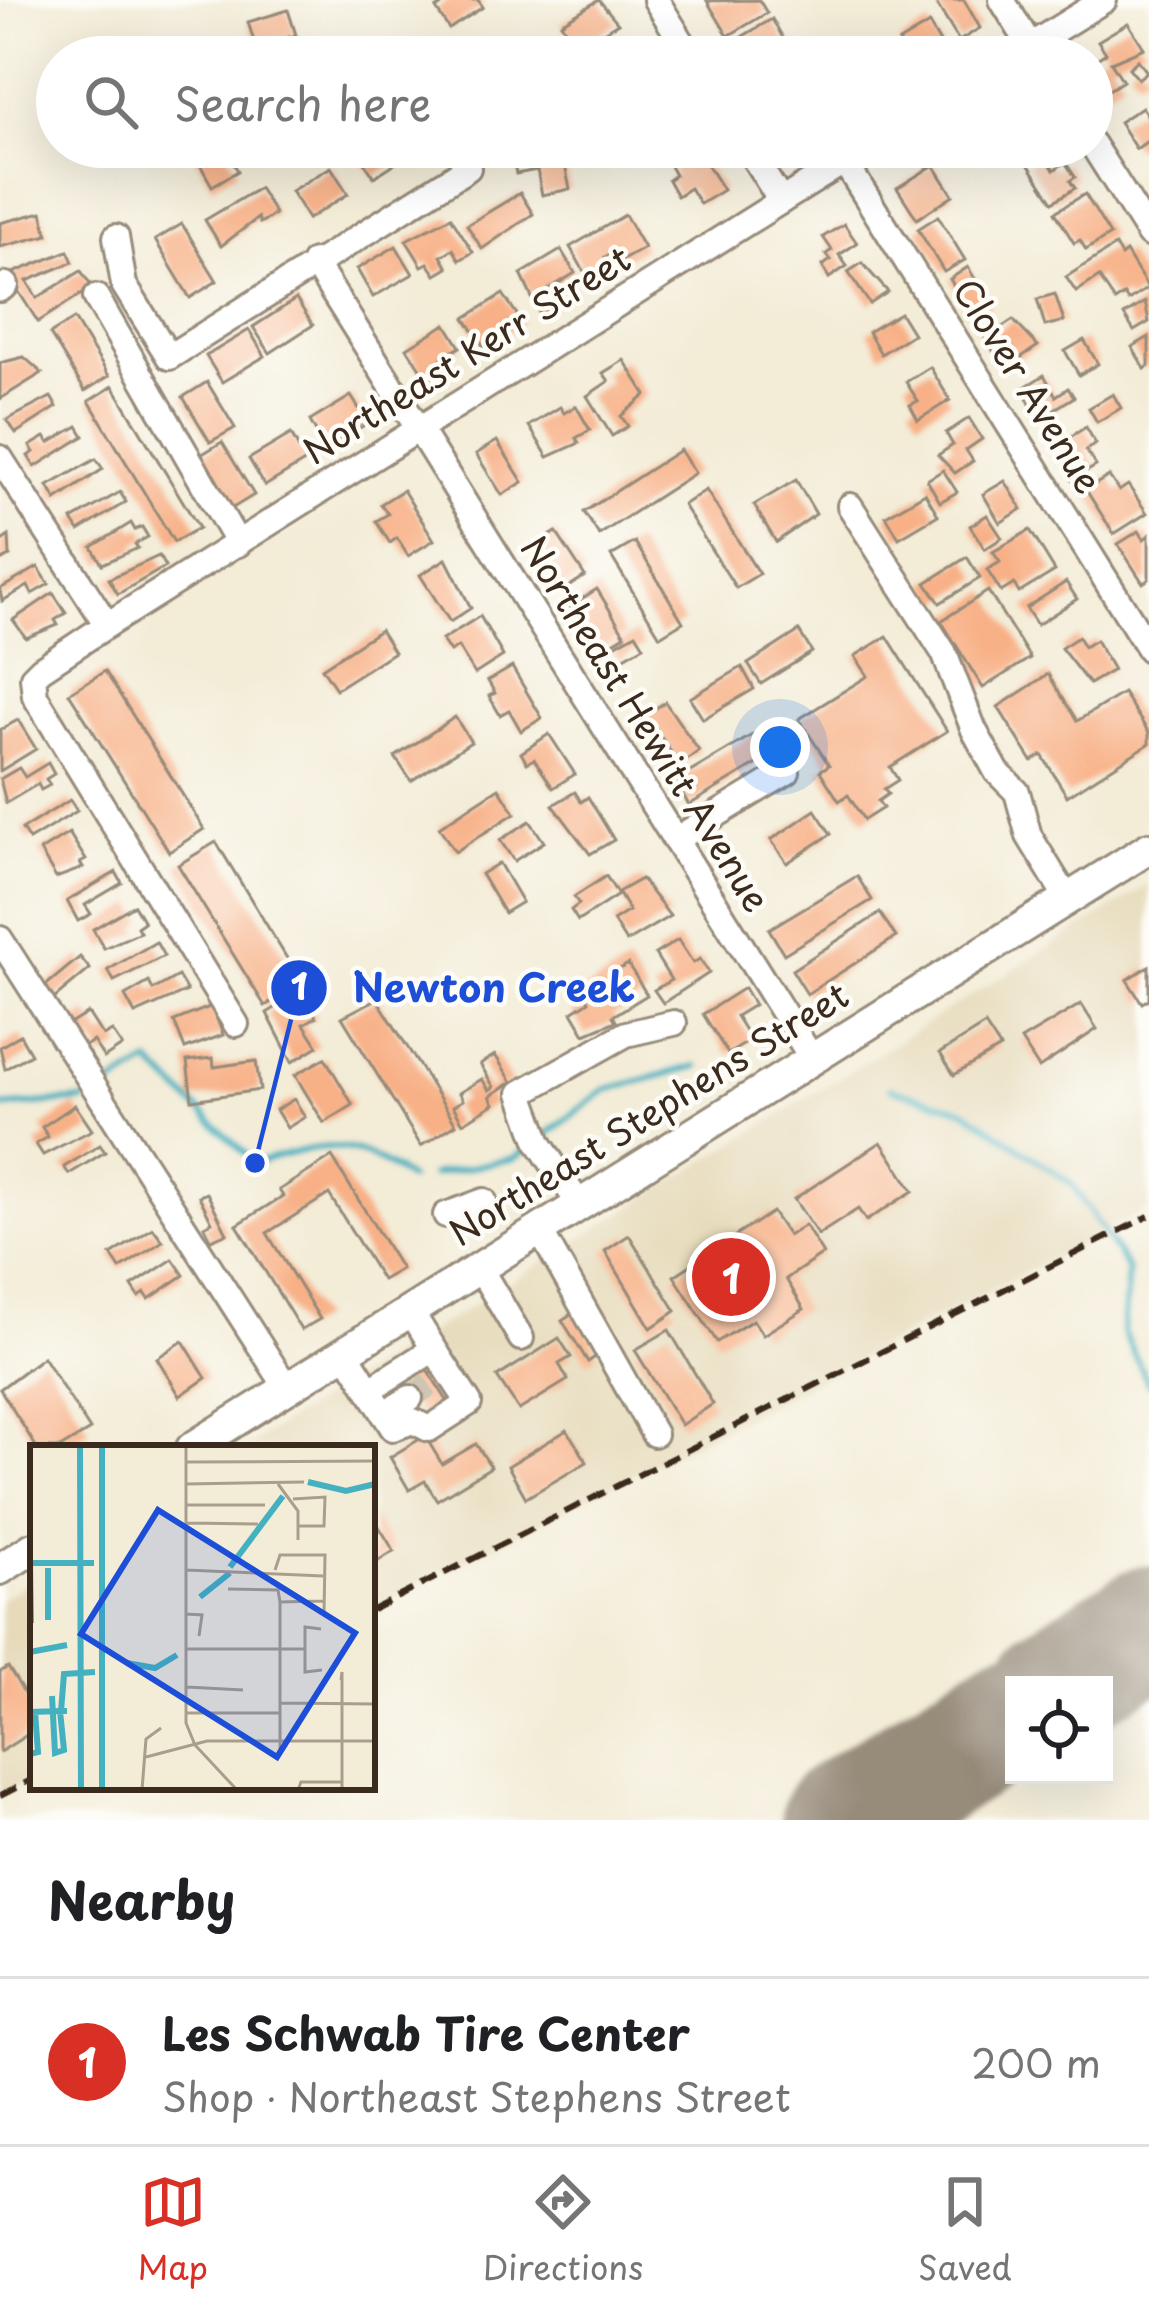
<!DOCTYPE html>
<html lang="en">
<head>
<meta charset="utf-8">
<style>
  :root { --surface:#fff; --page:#f2f2f2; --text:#202124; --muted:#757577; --line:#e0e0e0; --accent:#d93025 }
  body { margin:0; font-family:"Playpen Sans",sans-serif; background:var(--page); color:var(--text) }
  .controls { position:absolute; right:36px; bottom:36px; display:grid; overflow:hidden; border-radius:0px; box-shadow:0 12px 48px #0002 }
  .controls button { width:108px; height:108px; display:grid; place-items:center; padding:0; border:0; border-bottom:3px solid var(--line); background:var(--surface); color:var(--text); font:60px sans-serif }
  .you { position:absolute; left:780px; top:747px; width:42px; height:42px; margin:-30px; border:9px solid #fff; border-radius:50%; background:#1a73e8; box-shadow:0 0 0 18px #1a73e833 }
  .badge { display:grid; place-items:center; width:78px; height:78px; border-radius:50%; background:var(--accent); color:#fff; font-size:39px; font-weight:700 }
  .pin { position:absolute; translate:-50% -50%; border:6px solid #fff; box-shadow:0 3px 12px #0006 }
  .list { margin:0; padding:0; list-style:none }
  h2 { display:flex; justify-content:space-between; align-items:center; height:156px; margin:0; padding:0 48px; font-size:51px }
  h2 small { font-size:39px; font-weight:400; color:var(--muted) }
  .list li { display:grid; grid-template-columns:78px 1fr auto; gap:36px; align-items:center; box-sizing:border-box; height:168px; padding:0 48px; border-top:3px solid var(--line) }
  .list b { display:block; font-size:45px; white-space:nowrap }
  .list p { margin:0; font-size:39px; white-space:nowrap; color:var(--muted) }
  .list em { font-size:39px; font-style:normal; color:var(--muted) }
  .icon { flex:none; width:66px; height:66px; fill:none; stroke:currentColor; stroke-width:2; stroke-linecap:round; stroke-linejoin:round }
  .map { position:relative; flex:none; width:1149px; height:1820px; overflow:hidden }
  .search { position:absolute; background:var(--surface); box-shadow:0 12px 48px #0002; left:36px; right:36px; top:36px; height:132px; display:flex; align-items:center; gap:30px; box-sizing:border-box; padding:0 42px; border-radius:66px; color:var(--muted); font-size:45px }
  .sheet { height:324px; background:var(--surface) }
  nav { display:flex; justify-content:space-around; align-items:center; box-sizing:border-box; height:168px; border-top:3px solid var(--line); background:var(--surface); font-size:33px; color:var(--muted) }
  nav a { display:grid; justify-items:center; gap:6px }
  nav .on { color:var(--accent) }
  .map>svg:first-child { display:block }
  .built { fill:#e6daba }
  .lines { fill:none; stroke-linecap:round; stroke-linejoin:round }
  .stream { stroke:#44b1c1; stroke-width:6 }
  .runway { stroke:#978b7a; stroke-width:123 }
  .building { fill:#f8b187 }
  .minor-tunnel { stroke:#cec5b2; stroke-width:24; stroke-dasharray:24 12; stroke-linecap:butt }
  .minor-casing { stroke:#978b7a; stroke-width:30 }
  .major-casing { stroke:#978b7a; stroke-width:36 }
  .minor { stroke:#fff; stroke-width:24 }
  .major { stroke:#fff; stroke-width:30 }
  .rail { stroke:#3b2a1e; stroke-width:6; stroke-dasharray:18 9; stroke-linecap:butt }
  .labels { text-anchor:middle; stroke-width:9; stroke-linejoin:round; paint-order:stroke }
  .street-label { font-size:36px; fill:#3b2a1e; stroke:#fdfcf7 }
  .inset-river { fill:none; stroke:#44b1c1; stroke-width:6 }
  .inset-road { fill:none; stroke:#a99e8d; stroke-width:3 }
  .view { fill:#1d4ed8; fill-opacity:0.15; stroke:#1d4ed8; stroke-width:6 }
  .inset-edge { fill:none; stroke:#3b2a1e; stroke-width:6 }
  .leader { fill:none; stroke:#1d4ed8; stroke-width:4.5 }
  .callout-dot { fill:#1d4ed8; stroke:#fdfcf7; stroke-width:4.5 }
  .mark-label { font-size:36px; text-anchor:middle; font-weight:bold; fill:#fff }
  .callout-label { font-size:39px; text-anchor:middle; font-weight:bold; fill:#1d4ed8; stroke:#fdfcf7; stroke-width:9; stroke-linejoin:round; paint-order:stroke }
</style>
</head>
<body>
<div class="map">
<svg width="1149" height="1820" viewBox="0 0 1149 1820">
  <rect width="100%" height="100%" fill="#fdfcf7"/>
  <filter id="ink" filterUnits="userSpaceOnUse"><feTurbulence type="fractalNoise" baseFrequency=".00833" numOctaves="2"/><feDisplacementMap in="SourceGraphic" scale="24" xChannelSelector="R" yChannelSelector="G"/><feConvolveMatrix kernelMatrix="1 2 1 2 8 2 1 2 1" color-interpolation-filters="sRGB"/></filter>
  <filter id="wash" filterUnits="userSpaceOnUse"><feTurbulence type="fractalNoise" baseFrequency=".004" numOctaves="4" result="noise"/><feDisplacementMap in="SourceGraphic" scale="48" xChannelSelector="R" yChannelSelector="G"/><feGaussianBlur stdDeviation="2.7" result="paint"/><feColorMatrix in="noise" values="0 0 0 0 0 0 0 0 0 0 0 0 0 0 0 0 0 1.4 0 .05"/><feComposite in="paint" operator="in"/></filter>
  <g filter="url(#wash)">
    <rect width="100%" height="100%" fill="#f3ecd7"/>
    <g class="built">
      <polygon points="1149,885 1149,1209 372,1609 372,1448 244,1448"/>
      <polygon points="33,1580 33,1778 0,1794 0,1600"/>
    </g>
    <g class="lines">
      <g class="stream">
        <path d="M112 1085 150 1063 255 1163C326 1144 345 1135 409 1179"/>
        <polyline points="890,1088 965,1110 1072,1184 1128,1270 1123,1332 1149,1384"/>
        <polyline points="0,1107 84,1100"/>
        <polyline points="546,1135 605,1090 697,1066"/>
        <polyline points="432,1175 515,1158 530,1147"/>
      </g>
      <g class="runway">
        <polyline points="1056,1685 1149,1627"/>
        <polyline points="842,1820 1014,1712"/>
      </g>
    </g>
    <g id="blocks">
      <g class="building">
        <polygon points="449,0 478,0 483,7 449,29 436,9"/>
        <polygon points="599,0 618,23 587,42 581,33 572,39 561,23"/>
        <polygon points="759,0 767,13 728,36 707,1"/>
        <polygon points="941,0 964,0 980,28 959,41 936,3"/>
        <polygon points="288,10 296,35 256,48 248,22"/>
        <polygon points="772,19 793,55 742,57 733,42"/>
        <polygon points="1128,23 1144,48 1111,62 1123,81 1101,95 1092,81 1092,62 1106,53 1098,41"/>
        <polygon points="929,24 943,48 928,57 908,57 899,42"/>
        <polygon points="627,40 637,57 598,57"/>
        <polygon points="1138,60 1147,72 1138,79 1129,68"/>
        <polygon points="1142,107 1149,118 1149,140 1136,149 1119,122"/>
        <polygon points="190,147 224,147 238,171 212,186"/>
        <polygon points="373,147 402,147 408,155 374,177 360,156"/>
        <polygon points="561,147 570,189 542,195 537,170 516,174 512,154"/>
        <polygon points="685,150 694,164 703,158 723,190 700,204 690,188 677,196 668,180 675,175 667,161"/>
        <polygon points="1044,154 1054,170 1065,162 1075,177 1070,181 1075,188 1053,202 1028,164"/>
        <polygon points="934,165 953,195 917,219 897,188"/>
        <polygon points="331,167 348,194 308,219 291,191"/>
        <polygon points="259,188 275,214 260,223 258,218 221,246 205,220"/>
        <polygon points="520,193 533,214 482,249 467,225"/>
        <polygon points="1085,194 1110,235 1086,250 1080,240 1074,243 1055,212"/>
        <polygon points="42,212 48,235 0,247 0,223"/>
        <polygon points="625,215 644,248 621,261 615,251 605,257 610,265 588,278 570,247"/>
        <polygon points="938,216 965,260 944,272 918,229"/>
        <polygon points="451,217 473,252 460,260 453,249 441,256 448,268 436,275 428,263 422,266 406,240"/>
        <polygon points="182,224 217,281 190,298 155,240"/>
        <polygon points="844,224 857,243 839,255 847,266 829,278 822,266 831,260 826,254 832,250 823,237"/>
        <polygon points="396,246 413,274 373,297 357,269"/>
        <polygon points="1115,246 1121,256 1126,252 1148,288 1128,301 1124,295 1115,301 1099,277 1076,292 1066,277"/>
        <polygon points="561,250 575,273 549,289 558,304 540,315 521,274"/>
        <polygon points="68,251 73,262 27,281 37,298 81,271 92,287 38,322 8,275"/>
        <polygon points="862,263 888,292 870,304 848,272"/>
        <polygon points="968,267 990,305 971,316 950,279"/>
        <polygon points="503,294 522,322 484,347 465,318"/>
        <polygon points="1055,294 1064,321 1045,326 1037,299"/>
        <polygon points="296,299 313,325 270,353 253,327"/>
        <polygon points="1145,302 1149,322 1134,331 1124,315"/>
        <polygon points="900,313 913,334 881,354 868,332"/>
        <polygon points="74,319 109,376 85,391 50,334"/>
        <polygon points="1013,320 1038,346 1005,368 985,339"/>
        <polygon points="446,324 460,347 437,361 445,374 429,383 407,348"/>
        <polygon points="249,330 265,356 222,382 206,356"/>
        <polygon points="1149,337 1149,366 1145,369 1132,347"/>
        <polygon points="1084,340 1098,364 1079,375 1065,351"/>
        <polygon points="24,357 42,373 0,399 0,363"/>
        <polygon points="624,360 646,395 621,416 628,426 612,436 587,396 609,381 603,373"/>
        <polygon points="930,367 950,400 918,420 910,405 918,401 906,382"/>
        <polygon points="1044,375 1056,396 1068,388 1074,397 1037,420 1023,388"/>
        <polygon points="207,382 235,428 210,442 183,397"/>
        <polygon points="113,386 199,528 174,542 89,401"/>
        <polygon points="1113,394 1121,408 1097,422 1089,408"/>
        <polygon points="351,396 368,423 325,448 310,421"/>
        <polygon points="51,397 57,407 16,433 7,420"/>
        <polygon points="576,406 590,430 576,438 579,443 548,457 529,426 560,407 564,413"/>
        <polygon points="969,418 982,439 966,450 973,461 955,473 938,455 953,445 946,433"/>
        <polygon points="78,426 84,436 35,467 28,456 34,452 30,446 45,437 49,443"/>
        <polygon points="1086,427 1096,444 1086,450 1096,466 1072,480 1057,445"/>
        <polygon points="291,434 306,461 265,486 249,459"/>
        <polygon points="497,441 523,482 502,495 476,454"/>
        <polygon points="222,442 254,495 231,509 199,456"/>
        <polygon points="680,450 695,473 599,535 584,512"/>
        <polygon points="96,459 103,469 56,500 48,486"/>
        <polygon points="943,470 957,492 940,502 927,480"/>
        <polygon points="1109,476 1119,491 1128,485 1147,513 1114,534 1086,490"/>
        <polygon points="796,480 816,514 776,542 754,505"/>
        <polygon points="1005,481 1022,509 1000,523 983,494"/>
        <polygon points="403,490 434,540 408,556 397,538 390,543 376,521 388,514 381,504"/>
        <polygon points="706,490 759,574 736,588 683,505"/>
        <polygon points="120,492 126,502 79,531 72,520"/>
        <polygon points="925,493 938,515 899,538 886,516"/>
        <polygon points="987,515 1002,538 985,549 970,526"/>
        <polygon points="131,523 135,530 142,527 148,537 135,544 138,548 102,564 92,547"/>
        <polygon points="1030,530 1055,571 1019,593 1014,584 1001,592 987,570 1000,562 993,552"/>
        <polygon points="1139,531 1144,539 1149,535 1149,579 1143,583 1118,544"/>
        <polygon points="556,532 585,576 562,591 533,547"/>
        <polygon points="9,536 10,556 0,561 0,542"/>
        <polygon points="635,542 683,622 660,636 611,556"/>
        <polygon points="159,556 165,567 118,594 109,579"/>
        <polygon points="967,557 980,578 940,603 926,583"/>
        <polygon points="446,559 471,608 450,622 420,575"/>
        <polygon points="38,567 49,584 32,594 28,586 2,601 0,589"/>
        <polygon points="1066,582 1077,599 1037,625 1026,608"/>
        <polygon points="597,589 625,635 602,649 570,606"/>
        <polygon points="988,591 1030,658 983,688 941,621"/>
        <polygon points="53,593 66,613 55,620 58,625 26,638 13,620"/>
        <polygon points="480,616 503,656 475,674 458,647 450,652 442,640"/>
        <polygon points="380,630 394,652 336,689 322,668"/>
        <polygon points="799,631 812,652 761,684 748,664"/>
        <polygon points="636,633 644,646 619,660 611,647"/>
        <polygon points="887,636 947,731 890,767 898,780 884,789 888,794 878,801 883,808 864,820 848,795 839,801 820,771 829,765 799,719 868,676 855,656"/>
        <polygon points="1078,637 1084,647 1096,640 1113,670 1089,684 1061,648"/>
        <polygon points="512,667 542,718 521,731 509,710 500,715 489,696 495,693 488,681"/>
        <polygon points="742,667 754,689 703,719 690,698"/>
        <polygon points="105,671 204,829 169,852 69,693"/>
        <polygon points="1048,674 1077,721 1123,693 1149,733 1149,744 1067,796 1042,755 1032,761 998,707"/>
        <polygon points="665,702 699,751 680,765 646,715"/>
        <polygon points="455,717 471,742 411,781 395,757"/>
        <polygon points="18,720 36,749 0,771 0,730"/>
        <polygon points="549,734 575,774 553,788 534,759 527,763 521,753"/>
        <polygon points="754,734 769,757 689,805 675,781"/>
        <polygon points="48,763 54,774 46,779 50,785 41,790 38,784 6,803 0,779 19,768 25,777"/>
        <polygon points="499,788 515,813 455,852 439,827"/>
        <polygon points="575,792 581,802 588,797 614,840 590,854 553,805"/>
        <polygon points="70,800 77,811 29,840 22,829"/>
        <polygon points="815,810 831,834 787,863 771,840"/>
        <polygon points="530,821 544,842 514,861 500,840"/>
        <polygon points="69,833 86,860 80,863 83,868 56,878 40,851"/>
        <polygon points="216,842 302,983 265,1006 178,865"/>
        <polygon points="499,863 522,902 504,913 481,874"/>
        <polygon points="116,872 122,883 85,905 91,914 78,921 67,901"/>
        <polygon points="606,876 618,895 578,921 571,910 579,904 574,897"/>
        <polygon points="857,876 872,900 784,954 769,929"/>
        <polygon points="641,879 670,916 626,942 613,921 629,911 618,892"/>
        <polygon points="134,905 144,922 137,927 140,932 104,948 93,929"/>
        <polygon points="880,913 896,937 807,994 792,970"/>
        <polygon points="678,940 693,963 700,959 709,973 663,1003 654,990 671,980 655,954"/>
        <polygon points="156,942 164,956 114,981 108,970"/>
        <polygon points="80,957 90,969 54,999 44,987"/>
        <polygon points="628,964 647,995 613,1016 616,1021 585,1034 572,1012 589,1001 583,991"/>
        <polygon points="1149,966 1149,999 1142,1003 1127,980"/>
        <polygon points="178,976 187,991 135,1014 125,996 149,982 153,990"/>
        <polygon points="744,988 754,1005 736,1016 751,1040 728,1054 703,1014"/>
        <polygon points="301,992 316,1017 304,1024 318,1046 292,1062 267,1013"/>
        <polygon points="377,999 456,1124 421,1146 342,1017"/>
        <polygon points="1081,1004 1097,1029 1039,1068 1021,1040"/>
        <polygon points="212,1006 223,1035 185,1049 174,1021"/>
        <polygon points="88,1013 103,1036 112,1031 122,1046 104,1058 93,1041 77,1051 63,1028"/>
        <polygon points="985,1025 1000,1048 954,1075 940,1053"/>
        <polygon points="20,1035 31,1054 5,1069 0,1047"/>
        <polygon points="495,1055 512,1082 490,1096 494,1104 463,1123 453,1106 463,1100 459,1093 482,1079 489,1090 494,1087 480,1064"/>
        <polygon points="213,1058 214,1067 256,1061 260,1090 192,1100 187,1061"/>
        <polygon points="325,1058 353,1105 324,1123 295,1075"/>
        <polygon points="294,1099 305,1117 287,1128 276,1110"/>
        <polygon points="75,1105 92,1130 43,1155 36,1144 48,1137 42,1127"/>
        <polygon points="881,1142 913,1191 866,1221 858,1209 818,1235 794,1199"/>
        <polygon points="100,1145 105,1152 69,1174 64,1167"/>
        <polygon points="332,1157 401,1269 382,1280 329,1194 267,1233 320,1319 301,1330 237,1225 283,1196 279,1190"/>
        <polygon points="207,1193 227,1233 211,1240 204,1226 212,1222 199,1196"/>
        <polygon points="772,1212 788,1236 805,1225 823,1254 786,1279 804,1309 763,1335 753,1320 717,1342 674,1276"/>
        <polygon points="153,1228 163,1241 120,1269 111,1255"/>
        <polygon points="629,1235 676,1311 651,1328 605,1251"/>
        <polygon points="173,1259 184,1275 149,1299 145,1293 139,1297 132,1286"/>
        <polygon points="577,1310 598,1355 588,1362 562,1320"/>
        <polygon points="669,1330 713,1404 681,1425 635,1350"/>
        <polygon points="559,1338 571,1357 559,1364 568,1380 519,1410 497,1377"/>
        <polygon points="183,1341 206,1378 180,1396 157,1358"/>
        <polygon points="43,1357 90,1430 60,1448 37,1448 0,1389"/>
        <polygon points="421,1360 448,1402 424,1418 396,1377"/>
        <polygon points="567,1430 587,1462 526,1498 508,1466"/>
        <polygon points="425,1436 442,1464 476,1444 491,1467 437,1500 425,1481 409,1490 390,1457"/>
        <polygon points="372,1515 394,1551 372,1565"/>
        <polygon points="8,1667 33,1707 33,1731 0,1752 0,1672"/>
      </g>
    </g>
  </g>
  <g filter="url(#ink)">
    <use href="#blocks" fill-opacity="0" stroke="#978b7a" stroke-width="3"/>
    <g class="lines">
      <polyline class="minor-tunnel" points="410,1398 435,1381"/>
      <g class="minor-casing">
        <g id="minor">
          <polyline points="656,0 691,57"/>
          <polyline points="1002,0 1036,55"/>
          <polyline points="1012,57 1104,0"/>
          <polyline points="1092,144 1149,234"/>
          <polyline points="747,147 781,201"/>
          <polyline points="844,161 1149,649"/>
          <polyline points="116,237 124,285 169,357 468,168 455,147"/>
          <polyline points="314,262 811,1057"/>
          <polyline points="0,289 6,285"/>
          <polyline points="96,297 238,544"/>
          <polyline points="0,458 107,625 41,669 33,677 35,696 236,1024"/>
          <polyline points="850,506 944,653 974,730 997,772 1017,792 1029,836 1067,898"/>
          <polyline points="107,625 867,147"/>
          <polyline points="675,840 787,772"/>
          <polyline points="0,939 287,1388"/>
          <polyline points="579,1204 539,1143 521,1093 626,1034 674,1023"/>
          <polyline points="446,1215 484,1201"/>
          <polyline points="539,1229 654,1434"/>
          <polyline points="479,1267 521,1338"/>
          <polyline points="345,1351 393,1428 413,1421 429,1429 469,1403 434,1349"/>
          <polyline points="369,1390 434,1349 410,1310"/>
          <polyline points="384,1414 410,1398"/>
        </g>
      </g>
      <g class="major-casing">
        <g id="major">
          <polyline points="192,1448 1149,848"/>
          <polyline points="0,1569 33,1548"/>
        </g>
      </g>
      <use href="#minor" class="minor"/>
      <use href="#major" class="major"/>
      <g class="rail">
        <polyline points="372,1610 1149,1216"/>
        <polyline points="0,1796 33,1779"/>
      </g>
    </g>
  </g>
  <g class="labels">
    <g class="street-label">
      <text transform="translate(467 355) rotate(-32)" y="13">Northeast Kerr Street</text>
      <text transform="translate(1027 386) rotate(58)" y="13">Clover Avenue</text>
      <text transform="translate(645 724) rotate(58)" y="13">Northeast Hewitt Avenue</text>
      <text transform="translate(649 1114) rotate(-32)" y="13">Northeast Stephens Street</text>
    </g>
  </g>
  <g transform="translate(30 1445)">
    <rect width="345" height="345" fill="#f3ecd7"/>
    <path class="inset-river" d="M50 0 51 345M72 0V345M278 37 316 46 345 39M0 118H64M0 118 1 178M200 122 253 51M170 152 200 128M18 175V123M0 207 37 200M97 218 125 223 147 210M22 251 25 308 34 305 30 266H37M0 267 31 266 34 229 65 227M0 309 8 307 5 267"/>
    <path class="inset-road" d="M156 0V278L165 300 207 345M156 17 345 16M156 39 274 37M248 39 268 66V95M263 54 295 52 294 81H269M157 60H235M157 78 228 79M156 125 293 131M245 125 250 110H295L294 169M198 144 248 145 250 157 293 156M250 157V307M157 169 172 170 169 191M291 184 275 182V227L292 225M157 204H275M311 235 312 227V345M157 242 213 245M251 258 345 259M156 268H250M116 312 177 296H345M112 345 116 294 131 283M268 345 271 337H312"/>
    <path class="view" d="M128 65 325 188 247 312 51 189Z"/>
    <rect width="345" height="345" class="inset-edge"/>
  </g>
  <path class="leader" d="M255 1163L299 988"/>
  <g class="callout-dot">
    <circle cx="255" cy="1163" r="12"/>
    <circle cx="299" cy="988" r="30"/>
  </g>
  <g class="mark-label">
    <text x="299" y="1000">1</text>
  </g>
  <g class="callout-label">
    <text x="494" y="1002">Newton Creek</text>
  </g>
</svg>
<div class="controls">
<button><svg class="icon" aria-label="locate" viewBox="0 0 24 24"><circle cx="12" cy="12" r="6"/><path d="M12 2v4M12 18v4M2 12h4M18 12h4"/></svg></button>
</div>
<div class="you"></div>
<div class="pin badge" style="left:731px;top:1277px">1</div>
<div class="search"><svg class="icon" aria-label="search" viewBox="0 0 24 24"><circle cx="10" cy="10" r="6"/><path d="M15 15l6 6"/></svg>Search here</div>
</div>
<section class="sheet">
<h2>Nearby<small></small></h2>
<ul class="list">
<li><span class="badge">1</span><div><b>Les Schwab Tire Center</b><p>Shop · Northeast Stephens Street</p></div><em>200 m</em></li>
</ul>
</section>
<nav>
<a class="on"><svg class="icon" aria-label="map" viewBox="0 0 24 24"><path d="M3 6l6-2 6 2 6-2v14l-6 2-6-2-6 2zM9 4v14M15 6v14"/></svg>Map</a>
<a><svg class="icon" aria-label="directions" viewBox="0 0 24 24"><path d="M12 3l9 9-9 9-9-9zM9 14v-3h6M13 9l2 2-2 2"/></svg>Directions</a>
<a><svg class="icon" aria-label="saved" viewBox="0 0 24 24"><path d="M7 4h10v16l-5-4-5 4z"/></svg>Saved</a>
</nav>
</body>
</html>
